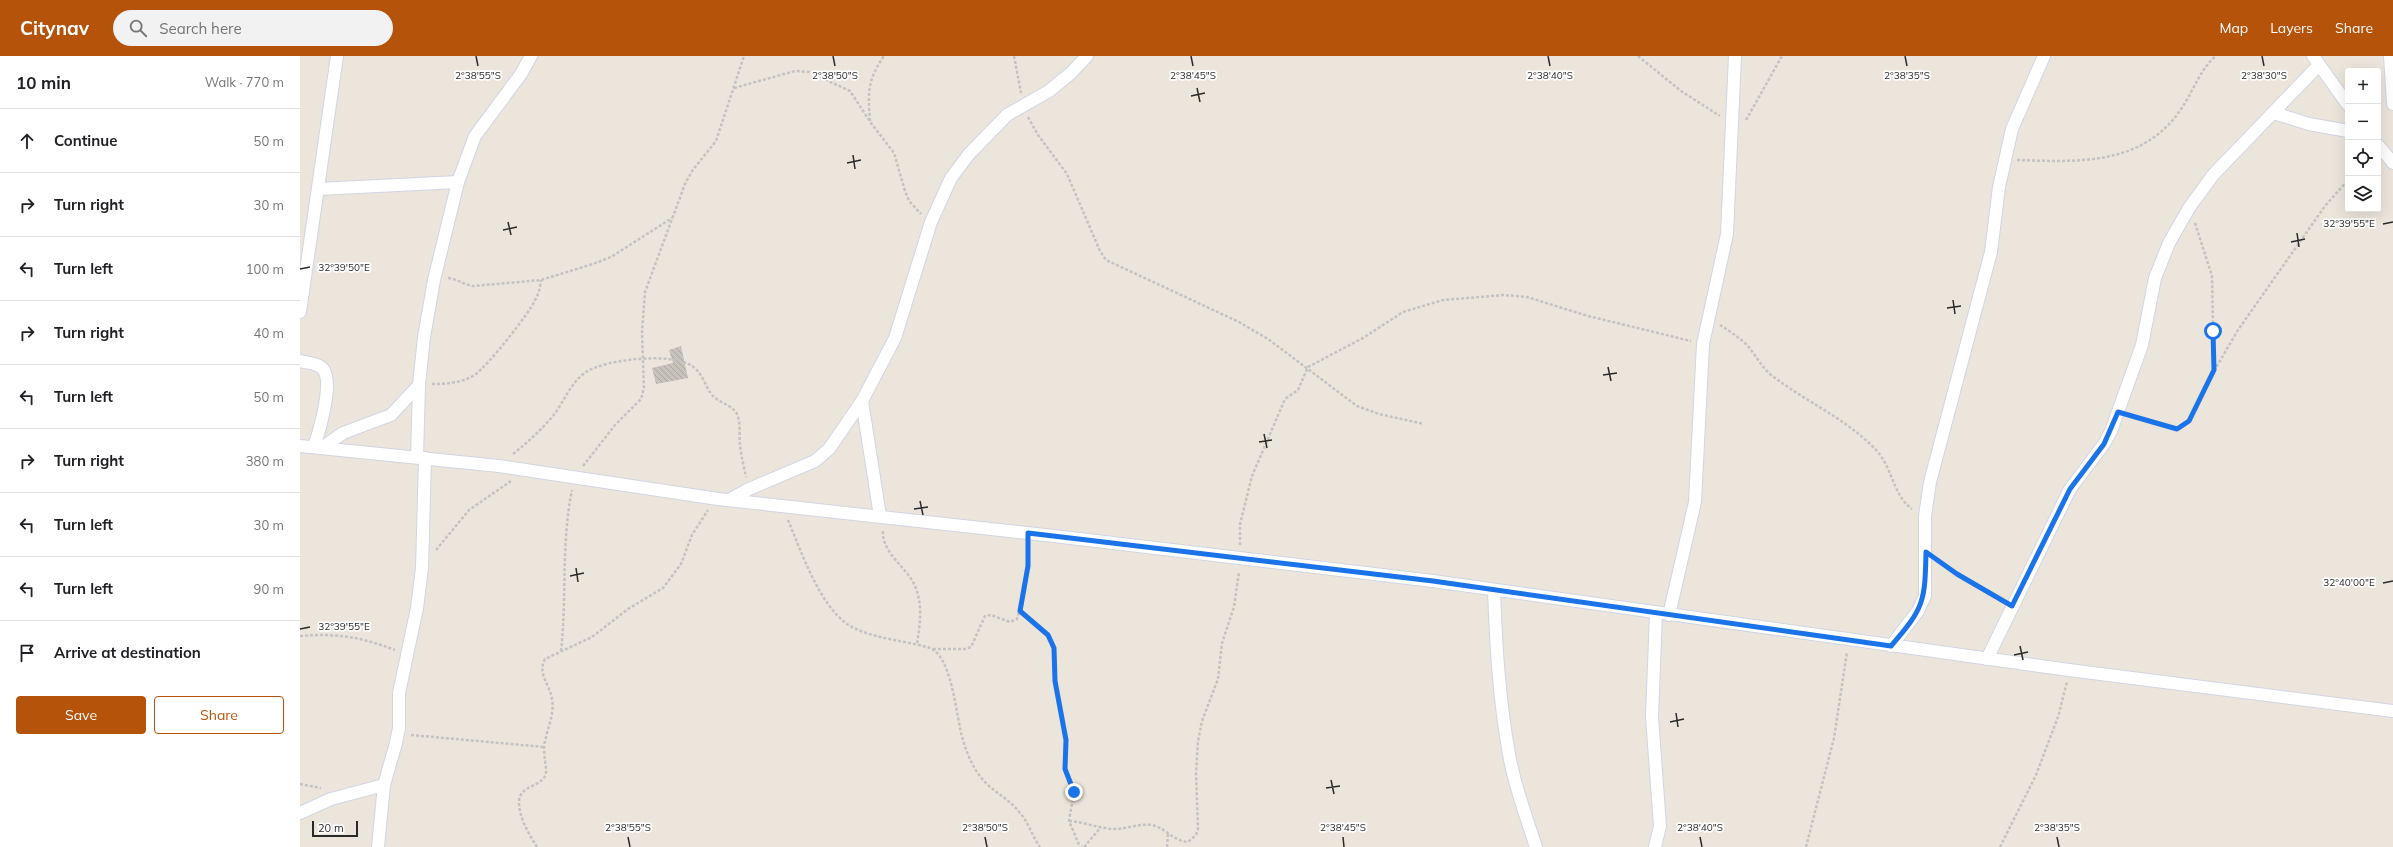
<!DOCTYPE html>
<html lang="en">
<head>
<meta charset="utf-8">
<style>
  :root { --surface:#fff; --page:#f2f2f2; --text:#202124; --muted:#757577; --line:#e0e0e0; --accent:#b45309 }
  body { margin:0; font-family:Mulish,sans-serif; background:var(--page); color:var(--text) }
  .controls { position:absolute; right:12px; top:12px; display:grid; overflow:hidden; border-radius:4px; box-shadow:0 4px 16px #0002 }
  .controls button { width:36px; height:36px; display:grid; place-items:center; padding:0; border:0; border-bottom:1px solid var(--line); background:var(--surface); color:var(--text); font:20px sans-serif }
  .scale { position:absolute; left:12px; bottom:10px; width:46px; box-sizing:border-box; padding-left:4px; border:2px solid #2a2a2a; border-top:0; font-size:11px; line-height:14px; white-space:nowrap; color:#2a2a2a; -webkit-text-stroke:3px #fff; paint-order:stroke }
  .stop { position:absolute; width:12px; height:12px; margin:-9px; border:3px solid #1a73e8; border-radius:50%; background:#fff }
  .stop.end { background:#1a73e8; border-color:#fff; box-shadow:0 1px 4px #0008 }
  .list { margin:0; padding:0; list-style:none }
  h2 { display:flex; justify-content:space-between; align-items:center; height:52px; margin:0; padding:0 16px; font-size:17px }
  h2 small { font-size:13px; font-weight:400; color:var(--muted) }
  .list li { display:grid; grid-template-columns:26px 1fr auto; gap:12px; align-items:center; box-sizing:border-box; height:64px; padding:0 16px; border-top:1px solid var(--line) }
  .list b { display:block; font-size:15px; white-space:nowrap }
  .list em { font-size:13px; font-style:normal; color:var(--muted) }
  .actions { display:flex; gap:8px; padding:12px 16px }
  .actions a { flex:1; padding:9px 0; border:1px solid var(--accent); border-radius:4px; text-align:center; font-size:14px; color:var(--accent) }
  .actions .main { background:var(--accent); color:#fff }
  .icon { flex:none; width:22px; height:22px; fill:none; stroke:currentColor; stroke-width:2; stroke-linecap:round; stroke-linejoin:round }
  .map { position:relative; flex:none; width:2093px; height:791px; overflow:hidden }
  header { display:flex; align-items:center; gap:24px; box-sizing:border-box; height:56px; padding:0 20px; background:var(--accent); color:#fff }
  header strong { font-size:19px }
  nav { display:flex; gap:22px; margin-inline-start:auto; font-size:14px }
  .search { width:280px; height:36px; background:var(--page); display:flex; align-items:center; gap:10px; box-sizing:border-box; padding:0 14px; border-radius:22px; color:var(--muted); font-size:15px }
  main { display:flex }
  aside { flex:1; background:var(--surface) }
  .map>svg:first-child { display:block }
  .building { fill:url(#building-back-hatch) }
  .lines { fill:none; stroke-linecap:round; stroke-linejoin:round }
  .street-casing { stroke:#d1d5e3; stroke-width:14 }
  .path { stroke:#c3c3c3; stroke-width:2.5; stroke-dasharray:3 2; stroke-linecap:butt }
  .street { stroke:#fff; stroke-width:12 }
  .route { stroke:#1a73e8; stroke-width:5 }
  .ticks { fill:none; stroke:#2a2a2a; stroke-width:1.5 }
  .ticks-label { font-size:10px; text-anchor:middle; fill:#2a2a2a; stroke:#fff; stroke-width:3.5; stroke-linejoin:round; paint-order:stroke }
</style>
</head>
<body>
<header>
<strong>Citynav</strong>
<div class="search"><svg class="icon" aria-label="search" viewBox="0 0 24 24"><circle cx="10" cy="10" r="6"/><path d="M15 15l6 6"/></svg>Search here</div>
<nav><a>Map</a><a>Layers</a><a>Share</a></nav>
</header>
<main>
<aside>
<h2>10 min<small>Walk · 770 m</small></h2>
<ul class="list">
<li><svg class="icon" aria-label="ahead" viewBox="0 0 24 24"><path d="M12 20V5M6 11l6-6 6 6"/></svg><div><b>Continue</b></div><em>50 m</em></li>
<li><svg class="icon" aria-label="right" viewBox="0 0 24 24"><path d="M7 20v-9h11M14 6l5 5-5 5"/></svg><div><b>Turn right</b></div><em>30 m</em></li>
<li><svg class="icon" aria-label="left" viewBox="0 0 24 24"><path d="M17 20v-9H6M10 6l-5 5 5 5"/></svg><div><b>Turn left</b></div><em>100 m</em></li>
<li><svg class="icon" aria-label="right" viewBox="0 0 24 24"><path d="M7 20v-9h11M14 6l5 5-5 5"/></svg><div><b>Turn right</b></div><em>40 m</em></li>
<li><svg class="icon" aria-label="left" viewBox="0 0 24 24"><path d="M17 20v-9H6M10 6l-5 5 5 5"/></svg><div><b>Turn left</b></div><em>50 m</em></li>
<li><svg class="icon" aria-label="right" viewBox="0 0 24 24"><path d="M7 20v-9h11M14 6l5 5-5 5"/></svg><div><b>Turn right</b></div><em>380 m</em></li>
<li><svg class="icon" aria-label="left" viewBox="0 0 24 24"><path d="M17 20v-9H6M10 6l-5 5 5 5"/></svg><div><b>Turn left</b></div><em>30 m</em></li>
<li><svg class="icon" aria-label="left" viewBox="0 0 24 24"><path d="M17 20v-9H6M10 6l-5 5 5 5"/></svg><div><b>Turn left</b></div><em>90 m</em></li>
<li><svg class="icon" aria-label="arrive" viewBox="0 0 24 24"><path d="M6 21V4h12l-3 4 3 4H6"/></svg><div><b>Arrive at destination</b></div></li>
</ul>
<div class="actions"><a class="main">Save</a><a>Share</a></div>
</aside>
<div class="map">
<svg width="2093" height="791" viewBox="0 0 2093 791">
  <defs>
    <pattern id="building-back-hatch" width="6" height="6" patternUnits="userSpaceOnUse"><rect width="6" height="6" fill="#c7c2bc"/><path d="M-1 5l2 2M0 0l6 6M5-1l2 2" fill="none" stroke="#aba7a2"/></pattern>
  </defs>
  <rect width="100%" height="100%" fill="#ece5dc"/>
  <polygon class="building" points="381,290 388,322 356,328 352,312 373,307 369,294"/>
  <g class="lines">
    <g class="street-casing">
      <g id="street">
        <polyline points="2013,0 2048,49"/>
        <polyline points="2090,0 2093,48"/>
        <polyline points="1974,57 2009,68 2048,75"/>
        <polyline points="2078,89 2093,107"/>
        <polyline points="18,133 158,126"/>
        <polyline points="0,256 37,0"/>
        <path d="M0 305C7 307 18 307 23 313 34 326 19 376 14 391"/>
        <polyline points="562,345 580,460"/>
        <polyline points="0,390 199,410 418,443 754,480 1133,525 1769,614 2093,655"/>
        <polyline points="22,392 43,377 91,359 119,329"/>
        <polyline points="117,401 119,329 124,281 134,224 158,126 175,80 221,18 231,0"/>
        <polyline points="429,444 449,433 515,405 529,393 562,345 595,282 631,166 651,122 669,98 707,59 749,35 771,17 787,0"/>
        <path d="M1194 534C1196 589 1199 643 1209 698 1214 729 1226 760 1236 791"/>
        <polyline points="1369,559 1395,446 1403,288 1427,178 1435,0"/>
        <polyline points="1591,590 1618,555 1625,540 1625,460 1630,426 1691,196 1699,131 1712,73 1744,0"/>
        <polyline points="1687,603 1770,433 1804,388 1811,375 1842,289 1855,222 1869,187 1889,152 1913,119 2018,10"/>
        <polyline points="0,757 31,743 84,729"/>
        <polyline points="78,791 84,729 96,687 99,672 99,637 117,552 122,512 125,402"/>
        <polyline points="1355,791 1360,770 1352,661 1356,557"/>
      </g>
    </g>
    <g class="path">
      <polyline points="714,0 721,37"/>
      <polyline points="1338,0 1381,35 1420,60"/>
      <polyline points="434,32 495,15 509,16 550,35 571,67 594,97 605,135 609,145 621,158"/>
      <polyline points="728,61 738,79 767,118 800,195 806,204 939,266 968,283 1057,350 1079,358 1124,368"/>
      <polyline points="1446,64 1482,0"/>
      <path d="M570 65C568 37 567 24 584 0"/>
      <path d="M1717 104C1778 106 1843 110 1881 53 1893 36 1900 13 1916 0"/>
      <polyline points="1895,167 1912,220 1914,313"/>
      <path d="M148 222C158 223 164 229 174 230L241 224 293 208 311 201 372 162"/>
      <path d="M1420 269C1428 274 1437 280 1445 287 1454 296 1460 309 1470 318 1504 345 1546 362 1576 394 1593 412 1592 438 1612 453"/>
      <path d="M132 328C147 328 163 327 176 318 188 309 229 258 235 244 239 238 240 231 241 224"/>
      <polyline points="1829,360 1877,373 1889,365 1914,315 1938,274 2025,150 2048,124"/>
      <path d="M213 398C228 386 241 374 253 360 264 346 270 327 286 316 306 303 372 296 392 310 403 317 405 331 413 340 420 347 432 349 437 358 441 367 439 379 440 388 441 400 444 411 446 421"/>
      <polyline points="283,410 315,369 341,343 344,332 342,276 345,236 385,128 392,115 416,85 444,0"/>
      <path d="M488 464C501 495 519 548 547 568 570 583 604 584 630 592 653 601 656 663 663 684 668 701 675 717 688 729 699 739 711 745 720 757 729 767 732 780 740 791"/>
      <path d="M583 475C582 498 607 511 615 530 623 549 620 568 617 588"/>
      <polyline points="940,489 940,468 952,420 985,343 998,334 1008,311 1063,282 1103,256 1143,244 1204,239 1227,241 1288,260 1391,285"/>
      <polyline points="136,494 169,454 211,425"/>
      <polyline points="1638,504 1657,519 1701,544"/>
      <polyline points="720,555 748,579 754,592 755,625 766,684 765,713 774,736 769,765 780,791"/>
      <path d="M0 580C37 577 61 581 95 594"/>
      <polyline points="633,593 665,593 671,591 685,560 691,559 710,566 717,563 725,535 728,489"/>
      <path d="M261 595C267 541 261 487 272 434"/>
      <polyline points="111,679 244,691"/>
      <polyline points="0,728 21,732"/>
      <path d="M769 765C784 766 798 772 812 773 825 774 838 767 852 769 866 772 873 785 888 786L896 779 898 773 896 717 898 685 902 665 918 623 922 587 934 551 939 516"/>
      <path d="M237 791C229 778 219 762 219 746 219 728 245 731 246 716 246 708 244 700 244 691 246 675 255 659 252 643 250 629 237 618 245 603L292 581 328 553 363 532 381 508 392 479 408 454"/>
      <polyline points="784,791 801,771"/>
      <polyline points="867,791 868,778"/>
      <polyline points="1506,791 1534,682 1547,596"/>
      <polyline points="1700,791 1736,719 1758,661 1767,626"/>
    </g>
    <use href="#street" class="street"/>
  </g>
  <g class="lines">
    <path class="route" d="M774 736 765 713 766 684 755 625 754 592 748 579 720 555 728 510V477L1133 525 1591 590C1624 552 1625 546 1626 496L1657 518 1712 550 1770 433 1804 388 1818 356 1877 373 1889 365 1914 314 1913 275"/>
  </g>
  <path class="ticks" d="M176 0 178 10M533 0 535 10M891 0 893 10M1248 0 1250 10M1605 0 1607 10M1962 0 1964 10M897 32 900 46M891 40 905 37M553 99 555 113M547 107 561 104M208 166 211 179M2083 168 2093 166M203 174 217 171M1997 177 1999 191M1991 186 2005 183M0 213 10 211M1653 244 1655 258M1647 252 1661 250M1308 311 1311 325M1303 319 1317 317M964 378 967 392M959 386 972 384M620 445 623 459M614 453 628 451M276 512 278 526M270 520 284 517M2083 527 2093 525M0 573 10 571M1720 590 1723 604M1714 599 1728 596M1376 657 1378 671M1370 666 1384 663M1031 724 1034 738M1026 732 1040 730M328 781 330 791M685 781 687 791M1043 781 1044 791M1400 781 1402 791M1757 781 1759 791"/>
  <g class="ticks-label">
    <text x="178" y="23">2°38'55"S</text>
    <text x="535" y="23">2°38'50"S</text>
    <text x="893" y="23">2°38'45"S</text>
    <text x="1250" y="23">2°38'40"S</text>
    <text x="1607" y="23">2°38'35"S</text>
    <text x="1964" y="23">2°38'30"S</text>
    <text x="2049" y="171">32°39'55"E</text>
    <text x="44" y="215">32°39'50"E</text>
    <text x="2049" y="530">32°40'00"E</text>
    <text x="44" y="574">32°39'55"E</text>
    <text x="328" y="775">2°38'55"S</text>
    <text x="685" y="775">2°38'50"S</text>
    <text x="1043" y="775">2°38'45"S</text>
    <text x="1400" y="775">2°38'40"S</text>
    <text x="1757" y="775">2°38'35"S</text>
  </g>
</svg>
<div class="controls">
<button>+</button>
<button>−</button>
<button><svg class="icon" aria-label="locate" viewBox="0 0 24 24"><circle cx="12" cy="12" r="6"/><path d="M12 2v4M12 18v4M2 12h4M18 12h4"/></svg></button>
<button><svg class="icon" aria-label="layers" viewBox="0 0 24 24"><path d="M12 4l9 5-9 5-9-5zM3 14l9 5 9-5"/></svg></button>
</div>
<div class="scale">20 m</div>
<div class="stop" style="left:1913px;top:275px"></div>
<div class="stop end" style="left:774px;top:736px"></div>
</div>
</main>
</body>
</html>
